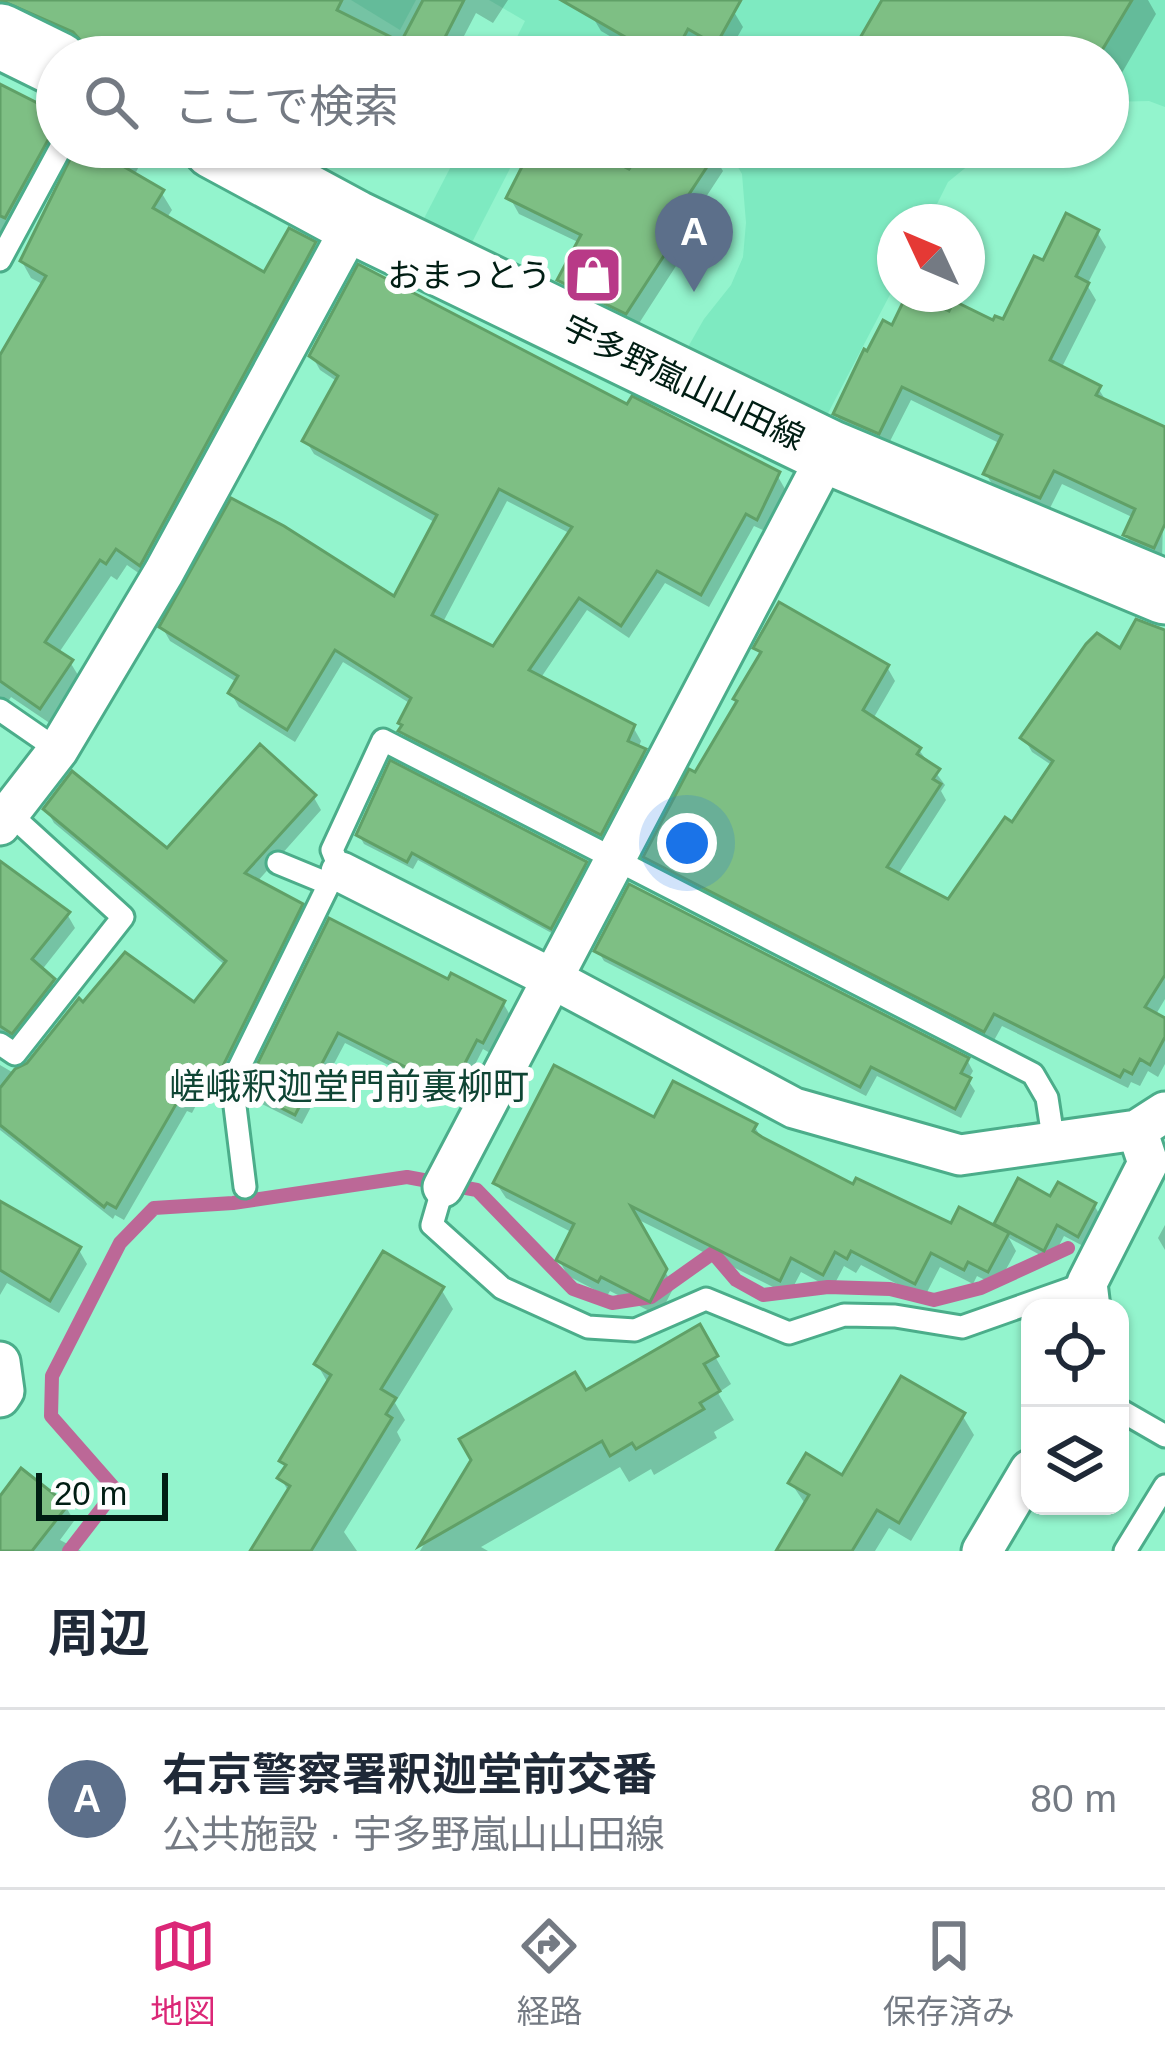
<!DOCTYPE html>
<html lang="ja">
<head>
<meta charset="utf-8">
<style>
  :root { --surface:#fff; --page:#f6f6f7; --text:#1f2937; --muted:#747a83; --line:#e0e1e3; --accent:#db2777 }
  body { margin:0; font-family:Helvetica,"Noto Sans JP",sans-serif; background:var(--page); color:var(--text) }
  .controls { position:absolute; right:36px; bottom:36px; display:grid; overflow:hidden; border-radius:24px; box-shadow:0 3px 9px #0004 }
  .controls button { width:108px; height:108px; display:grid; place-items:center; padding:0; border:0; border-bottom:3px solid var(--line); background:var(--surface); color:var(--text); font:60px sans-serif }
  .compass { position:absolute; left:877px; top:204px; width:108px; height:108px; border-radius:50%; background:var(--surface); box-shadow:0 3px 9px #0004; rotate:314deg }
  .scale { position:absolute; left:36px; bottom:30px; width:132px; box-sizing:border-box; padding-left:12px; border:6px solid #001d13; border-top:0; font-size:33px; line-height:42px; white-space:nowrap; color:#001d13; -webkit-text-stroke:9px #fefefe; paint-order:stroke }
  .you { position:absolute; left:687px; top:843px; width:42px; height:42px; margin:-30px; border:9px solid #fff; border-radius:50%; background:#1a73e8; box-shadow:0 0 0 18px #1a73e833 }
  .badge { display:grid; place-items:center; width:78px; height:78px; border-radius:50%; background:var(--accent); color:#fff; font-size:39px; font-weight:700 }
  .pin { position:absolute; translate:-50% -99px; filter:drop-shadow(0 3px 6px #0008) }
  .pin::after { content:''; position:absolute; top:63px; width:42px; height:36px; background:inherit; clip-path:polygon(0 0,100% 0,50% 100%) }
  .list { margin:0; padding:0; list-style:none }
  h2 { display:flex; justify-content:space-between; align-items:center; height:156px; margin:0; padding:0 48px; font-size:51px }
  h2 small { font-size:39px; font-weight:400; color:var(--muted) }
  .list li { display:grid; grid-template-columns:78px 1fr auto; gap:36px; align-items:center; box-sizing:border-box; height:180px; padding:0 48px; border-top:3px solid var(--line) }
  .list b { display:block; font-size:45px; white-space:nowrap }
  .list p { margin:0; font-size:39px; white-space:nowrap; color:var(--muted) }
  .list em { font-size:39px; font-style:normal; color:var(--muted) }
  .icon { flex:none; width:66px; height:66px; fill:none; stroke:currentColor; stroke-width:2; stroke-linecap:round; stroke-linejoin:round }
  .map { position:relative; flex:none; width:1165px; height:1551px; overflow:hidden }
  .search { position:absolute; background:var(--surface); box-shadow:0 3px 9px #0004; left:36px; right:36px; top:36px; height:132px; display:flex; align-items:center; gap:30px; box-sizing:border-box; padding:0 42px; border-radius:66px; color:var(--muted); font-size:45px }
  .sheet { height:336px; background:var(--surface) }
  nav { display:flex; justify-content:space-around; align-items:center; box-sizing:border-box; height:168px; border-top:3px solid var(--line); background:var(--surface); font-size:33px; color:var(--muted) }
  nav a { display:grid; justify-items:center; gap:6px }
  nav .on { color:var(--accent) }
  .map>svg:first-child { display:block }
  .built { fill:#7eeac1 }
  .shadow { fill:#0003; fill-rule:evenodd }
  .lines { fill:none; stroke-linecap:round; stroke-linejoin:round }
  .stream { stroke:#bc6897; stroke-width:14 }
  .building { fill:#7ebf84; stroke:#60a067; stroke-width:3; fill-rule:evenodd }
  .service-casing { stroke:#4bad8a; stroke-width:27 }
  .minor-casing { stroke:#4bad8a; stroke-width:45 }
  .primary-casing { stroke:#4bad8a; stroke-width:69 }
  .service { stroke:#fff; stroke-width:21 }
  .minor { stroke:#fff; stroke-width:39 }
  .primary { stroke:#fff; stroke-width:63 }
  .labels { text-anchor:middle; stroke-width:12; stroke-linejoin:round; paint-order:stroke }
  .poi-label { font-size:33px; fill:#001d13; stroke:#fefefe; text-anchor:end }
  .street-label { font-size:33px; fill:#001d13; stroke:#fefefe }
  .neighbourhood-label { font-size:36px; fill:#0f4534; stroke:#fefefe }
</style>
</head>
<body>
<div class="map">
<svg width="1165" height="1551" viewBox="0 0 1165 1551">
  <rect width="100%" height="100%" fill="#93f4cd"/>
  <g class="built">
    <polygon points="351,0 416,0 400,30"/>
    <polygon points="489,0 1165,0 1165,107 1149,101 1108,102 1108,57 587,57 572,49 567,57 507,57 525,21"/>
    <polygon points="461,147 521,147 466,254 418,230"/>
    <polygon points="726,147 991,147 948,182 928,222 895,222 895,285 825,419 684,354 704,319 731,285 743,257 746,223 742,174"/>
  </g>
  <g class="shadow">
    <polygon points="2,0 249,0 223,57 93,57 86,49 19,15 14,6"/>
    <polygon points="291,0 508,0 493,23 476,13 453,57 256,57"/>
    <polygon points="600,0 713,0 734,12 743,27 726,57 697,43 689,57 646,57 601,31 592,16"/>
    <polygon points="886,0 1148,0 1156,14 1108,97 1108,57 861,57"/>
    <polygon points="0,114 57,117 57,147 149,147 134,176 161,192 172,210 166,219 265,276 314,244 324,262 150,581 127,565 117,580 111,576 58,654 70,662 81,680 51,724 11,697 0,714 0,361 44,285 31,278 21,260 78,151 70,149 0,261"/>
    <polygon points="367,147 407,147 398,164"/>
    <polygon points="535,147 579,147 630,173 647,147 700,147 714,156 723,171 689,223 692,229 681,246 685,252 636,328 569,296 560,280 580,243 519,214 510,198"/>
    <polygon points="990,147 1009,147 1004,155"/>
    <polygon points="1097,232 1106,247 1087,285 1096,300 1061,369 1098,388 1108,404 1165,430 1162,562 1135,550 1126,535 1134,518 1062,484 1048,512 995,489 986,474 1001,444 911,400 887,447 845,429 836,414 893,329 951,315 1004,323 1044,264"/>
    <path d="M312 356 628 408 777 475 785 489 765 531 754 526 709 607 665 583 629 638 587 610 540 679 633 727 641 741 638 749 652 765 609 847 410 745 402 731 411 704 343 662 295 742 239 707 231 693 238 683 170 641 162 627 395 600 436 523 314 454 306 441 338 382 320 370ZM507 501 571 534 494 650 442 624Z"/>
    <polygon points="1165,638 1165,999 1155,1016 1165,1021 1165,1064 1158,1077 1148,1071 1140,1086 1131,1082 1128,1088 1002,1026 992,1044 655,871 647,857 762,657 757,648 887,667 895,681 873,719 919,750 945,785 941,791 946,800 897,876 949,903 1013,826 1053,766 1032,752 1024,738 1121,652"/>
    <polygon points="313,796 321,810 256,883 301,906 309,920 226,1088 210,1079 192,1113 187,1111 124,1220 115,1215 113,1219 0,1130 0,1065 12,1072 194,1006 226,966 54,823 46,809 167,852"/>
    <polygon points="359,835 585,864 590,873 557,936 418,860 413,869 364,844"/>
    <polygon points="0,864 67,914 75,928 41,971 61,994 20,1046 0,1046"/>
    <polygon points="331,922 449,983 503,1003 510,1015 490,1053 483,1049 457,1100 345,1043 302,1124 258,1102 251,1090"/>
    <polygon points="598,951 967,1060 973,1071 968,1080 975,1091 961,1118 877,1076 866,1096 604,961"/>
    <polygon points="656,1121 755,1127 763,1141 854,1188 952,1227 1003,1233 997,1224 1052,1200 1094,1205 1101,1217 1085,1247 1064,1236 1051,1261 1009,1238 1016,1251 997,1286 977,1276 973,1284 940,1267 924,1298 861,1265 856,1273 844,1266 832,1289 801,1272 789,1295 633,1217 674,1287 659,1316 610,1291 607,1296 568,1276 559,1260 573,1233 506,1198 496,1183"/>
    <polygon points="0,1205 79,1250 87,1264 59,1313 7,1283 0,1295"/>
    <polygon points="1165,1225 1165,1250 1158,1238"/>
    <polygon points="441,1289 453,1309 395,1403 405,1420 397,1432 401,1440 344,1532 357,1551 253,1551 289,1493 281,1478 287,1468 282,1461 329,1385 317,1364"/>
    <polygon points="699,1329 731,1384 718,1393 734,1420 714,1432 717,1438 654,1475 651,1469 629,1482 620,1467 481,1547 488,1551 420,1551 474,1460"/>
    <polygon points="962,1415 974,1435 911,1541 889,1528 875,1551 779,1551 806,1505 791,1483 843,1479"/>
    <polygon points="0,1500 66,1507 74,1521 60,1540 81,1551 0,1551"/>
  </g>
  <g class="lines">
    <polyline class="stream" points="69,1551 116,1490 51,1416 52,1376 120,1243 154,1208 233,1203 407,1177 477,1190 573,1289 612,1303 651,1297 713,1253 736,1280 763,1295 828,1287 890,1289 934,1300 981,1288 1068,1248"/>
  </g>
  <g class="building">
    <polygon points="0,0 342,0 337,10 401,42 423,0 464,0 435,57 103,57 89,50 73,32"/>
    <polygon points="561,0 741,0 716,45 688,29 673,57 660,57"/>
    <polygon points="882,0 1132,0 1098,57 849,57"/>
    <polygon points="0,84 57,113 57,133 48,140 5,218 0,216"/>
    <polygon points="76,147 131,147 121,165 164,190 153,208 264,272 289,228 316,242 140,566 116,549 106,564 100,560 45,642 73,660 40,709 0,681 0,355 46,276 20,261"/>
    <polygon points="532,147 586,147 629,169 644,147 720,147 680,208 685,212 673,231 678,234 626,314 557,280 581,235 506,198"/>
    <polygon points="1066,213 1099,230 1076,276 1089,283 1050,360 1101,386 1096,395 1165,427 1165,524 1154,548 1123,535 1135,509 1054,471 1040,498 983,474 1002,435 902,387 879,434 833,414 864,349 867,351 883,320 892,325 907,294 915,294 949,311 954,301 993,320 995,316 1003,319 1034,256 1043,260"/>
    <path d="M358 264 627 404 632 396 780 472 757 520 746 514 701 595 657 571 621 626 579 598 529 670 635 725 628 741 646 749 601 835 398 731 402 725 398 723 411 698 335 650 287 730 228 693 238 676 159 627 231 498 284 526 394 596 437 515 302 441 338 376 309 356ZM499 489 572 527 493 646 432 615Z"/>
    <polygon points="779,602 889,665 863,710 921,748 917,754 940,769 933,779 941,784 887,867 948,899 1005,817 1012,822 1053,761 1020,738 1086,644 1097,633 1120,648 1136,619 1165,630 1165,975 1145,1007 1165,1018 1165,1037 1150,1065 1140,1059 1132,1074 1124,1070 1120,1077 994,1014 984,1032 643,857 689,769 695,772 737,701 733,699 761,652 753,648"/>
    <polygon points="260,744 316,795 245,873 303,904 218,1076 202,1067 184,1101 179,1099 116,1208 107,1203 104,1207 0,1125 0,1088 15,1069 27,1063 79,998 83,1002 125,952 194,1002 226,961 43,809 72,771 167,848"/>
    <polygon points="390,760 587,862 551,929 412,853 407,862 356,835"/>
    <polygon points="0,861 70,912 32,959 55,979 12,1034 0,1026"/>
    <polygon points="629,884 969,1058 961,1073 971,1078 955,1109 871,1067 860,1087 594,951"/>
    <polygon points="329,918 448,979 451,973 505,1001 483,1043 477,1040 451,1090 338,1033 295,1115 248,1091 247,1085"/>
    <polygon points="554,1065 654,1117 673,1081 757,1124 753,1131 762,1137 853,1184 856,1178 951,1223 959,1207 1009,1233 988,1272 968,1262 964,1270 931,1253 915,1284 851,1251 847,1259 835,1252 823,1275 791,1258 780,1281 631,1206 667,1269 650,1302 601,1277 598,1282 556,1260 574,1224 493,1183"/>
    <polygon points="1018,1178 1050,1196 1058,1182 1096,1203 1078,1237 1057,1225 1044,1251 994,1224"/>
    <polygon points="0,1201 81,1247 50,1301 0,1270"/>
    <polygon points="383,1251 444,1287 381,1389 396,1398 386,1414 392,1418 311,1551 250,1551 290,1486 277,1478 286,1465 279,1461 331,1375 314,1364"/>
    <polygon points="700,1324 718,1356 704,1364 720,1391 700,1403 704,1409 636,1449 632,1443 610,1456 602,1441 419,1546 471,1460 459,1439 575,1372 586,1390"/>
    <polygon points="901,1376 965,1413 899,1523 877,1510 852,1551 776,1551 809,1495 788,1483 806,1453 842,1475"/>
    <polygon points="21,1468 68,1505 32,1551 0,1551 0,1496"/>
  </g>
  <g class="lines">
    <g class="service-casing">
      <g id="service">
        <polyline points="0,260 61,147"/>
        <polyline points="0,710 58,750"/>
        <polyline points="278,863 329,884 341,872 332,850 383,740 1033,1074 1047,1098 1054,1144"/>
        <polyline points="0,1044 15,1054 123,917 9,813"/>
        <polyline points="245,1187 232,1082 329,884"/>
        <polyline points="443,1187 432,1225 502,1288 588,1327 635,1330 706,1299 789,1333 844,1315 895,1316 962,1327 1087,1283"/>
        <polyline points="1120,1410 1165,1436"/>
        <polyline points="1125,1551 1165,1486"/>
      </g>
    </g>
    <g class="minor-casing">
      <g id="minor">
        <polyline points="0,825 58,750 164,572 354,222"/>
        <polyline points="341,872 553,979 794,1108 960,1155 1137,1130 1165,1112"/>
        <polyline points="443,1187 829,452"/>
        <polyline points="1090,1308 1087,1283 1148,1163 1137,1130"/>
        <polyline points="0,1362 4,1391 0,1397"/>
        <polyline points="982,1551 1030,1470"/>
      </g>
    </g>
    <g class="primary-casing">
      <g id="primary">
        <polyline points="0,36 57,64"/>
        <polyline points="215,147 354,222 829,452 1165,592"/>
      </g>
    </g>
    <use href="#service" class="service"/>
    <use href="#minor" class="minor"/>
    <use href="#primary" class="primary"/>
  </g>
  <defs>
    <g id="shop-square" transform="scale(3)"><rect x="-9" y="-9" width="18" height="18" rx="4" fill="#b83a87" stroke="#fefefe"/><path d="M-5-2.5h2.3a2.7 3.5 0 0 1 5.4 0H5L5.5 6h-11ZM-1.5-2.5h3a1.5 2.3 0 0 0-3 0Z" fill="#fff"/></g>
  </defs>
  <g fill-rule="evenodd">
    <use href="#shop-square" x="593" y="275"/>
  </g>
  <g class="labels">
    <g class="poi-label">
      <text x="551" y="287">おまっとう</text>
    </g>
    <g class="street-label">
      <text transform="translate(684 382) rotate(26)" y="12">宇多野嵐山山田線</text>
    </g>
    <g class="neighbourhood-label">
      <text x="349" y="1099">嵯峨釈迦堂門前裏柳町</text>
    </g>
  </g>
</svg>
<div class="controls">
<button><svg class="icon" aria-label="locate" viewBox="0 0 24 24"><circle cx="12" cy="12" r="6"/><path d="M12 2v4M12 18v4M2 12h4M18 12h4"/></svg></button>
<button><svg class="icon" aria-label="layers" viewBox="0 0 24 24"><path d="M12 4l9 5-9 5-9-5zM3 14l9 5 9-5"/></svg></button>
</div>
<svg class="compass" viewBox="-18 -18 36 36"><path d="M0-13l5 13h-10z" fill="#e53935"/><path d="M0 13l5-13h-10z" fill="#747a83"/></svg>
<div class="scale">20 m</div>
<div class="you"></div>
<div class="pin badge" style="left:694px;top:292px;background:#5c6f8a">A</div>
<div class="search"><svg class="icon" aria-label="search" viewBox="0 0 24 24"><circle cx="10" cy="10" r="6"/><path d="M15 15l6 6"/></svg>ここで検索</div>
</div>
<section class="sheet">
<h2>周辺<small></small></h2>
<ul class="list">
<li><span class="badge" style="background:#5c6f8a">A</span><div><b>右京警察署釈迦堂前交番</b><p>公共施設 · 宇多野嵐山山田線</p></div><em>80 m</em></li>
</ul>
</section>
<nav>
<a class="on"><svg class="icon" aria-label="map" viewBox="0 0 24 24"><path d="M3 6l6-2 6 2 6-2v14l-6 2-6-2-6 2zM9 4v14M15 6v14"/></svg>地図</a>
<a><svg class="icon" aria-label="directions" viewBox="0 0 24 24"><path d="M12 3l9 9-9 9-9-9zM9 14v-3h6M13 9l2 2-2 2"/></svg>経路</a>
<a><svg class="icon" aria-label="saved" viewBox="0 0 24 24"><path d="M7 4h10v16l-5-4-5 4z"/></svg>保存済み</a>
</nav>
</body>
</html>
